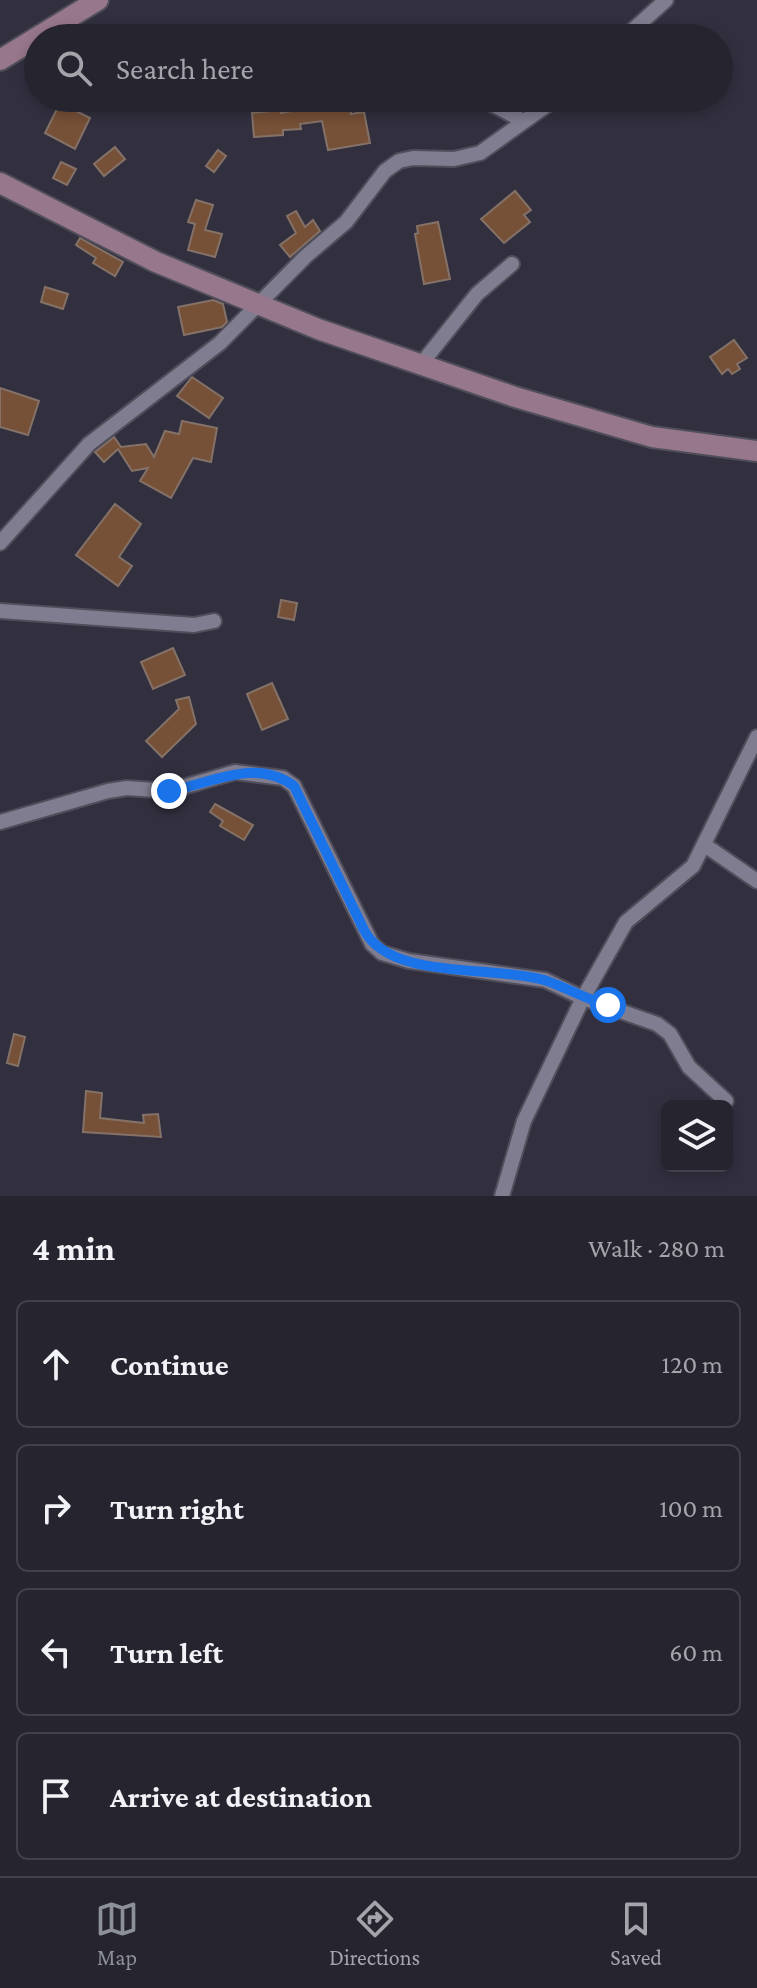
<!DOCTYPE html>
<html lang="en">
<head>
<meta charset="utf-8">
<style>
  :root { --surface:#26242f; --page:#32303b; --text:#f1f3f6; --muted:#a4a4aa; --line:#42414b; --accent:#8c9099 }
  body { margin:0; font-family:"Crimson Pro",serif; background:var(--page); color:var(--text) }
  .controls { position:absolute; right:24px; bottom:24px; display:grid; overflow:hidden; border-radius:12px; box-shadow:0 4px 12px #0003 }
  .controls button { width:72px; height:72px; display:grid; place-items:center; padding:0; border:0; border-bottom:2px solid var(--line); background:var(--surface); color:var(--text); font:40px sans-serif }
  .stop { position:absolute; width:24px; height:24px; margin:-18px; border:6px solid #1a73e8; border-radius:50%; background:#fff }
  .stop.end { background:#1a73e8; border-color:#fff; box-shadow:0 2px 8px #0008 }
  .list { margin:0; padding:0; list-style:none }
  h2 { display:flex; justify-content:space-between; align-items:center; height:104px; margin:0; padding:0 32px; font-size:34px }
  h2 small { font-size:26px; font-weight:400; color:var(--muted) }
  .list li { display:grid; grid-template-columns:52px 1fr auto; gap:24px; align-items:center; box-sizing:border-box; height:128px; margin:0 16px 16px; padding:0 16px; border:2px solid var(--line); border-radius:12px }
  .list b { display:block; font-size:30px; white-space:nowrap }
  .list em { font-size:26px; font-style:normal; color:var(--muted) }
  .icon { flex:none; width:44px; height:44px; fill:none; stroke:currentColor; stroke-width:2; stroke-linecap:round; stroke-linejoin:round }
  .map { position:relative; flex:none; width:757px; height:1196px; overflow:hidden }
  .search { position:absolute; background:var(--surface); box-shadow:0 4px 12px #0003; left:24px; right:24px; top:24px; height:88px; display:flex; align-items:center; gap:20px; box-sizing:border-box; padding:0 28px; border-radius:44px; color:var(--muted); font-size:30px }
  .sheet { height:680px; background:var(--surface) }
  nav { display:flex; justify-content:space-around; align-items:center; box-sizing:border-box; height:112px; border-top:2px solid var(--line); background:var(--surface); font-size:22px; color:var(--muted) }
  nav a { display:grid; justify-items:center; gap:4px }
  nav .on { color:var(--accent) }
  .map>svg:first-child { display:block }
  .building { fill:#765037; stroke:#847268; stroke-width:2 }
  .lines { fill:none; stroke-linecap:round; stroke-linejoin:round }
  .street-casing { stroke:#504e5b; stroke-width:18 }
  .secondary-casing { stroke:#504e5b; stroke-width:24 }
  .street { stroke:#7f7d8f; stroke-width:14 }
  .secondary { stroke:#97778b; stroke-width:20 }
  .route { stroke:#1a73e8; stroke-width:10 }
</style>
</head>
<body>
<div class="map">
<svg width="757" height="1196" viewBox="0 0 757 1196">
  <rect width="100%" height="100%" fill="#32303f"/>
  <g class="building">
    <polygon points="349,98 351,114 364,112 370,143 328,150 322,121 300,124 301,129 283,130 283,135 254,137 252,113 281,110 281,113 325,105 325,99"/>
    <polygon points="60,103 90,118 75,149 45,133"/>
    <polygon points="115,147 125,159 104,176 94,164"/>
    <polygon points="218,150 226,156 214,172 206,166"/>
    <polygon points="61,162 76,169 67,185 53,178"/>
    <polygon points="515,191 531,210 524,215 530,222 504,243 481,219"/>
    <polygon points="196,200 213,205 205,230 222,234 215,257 188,250 195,224 188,222"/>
    <polygon points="296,211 305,227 313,220 320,231 290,257 280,245 296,233 287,216"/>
    <polygon points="438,222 450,279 424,284 415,234 418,233 417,226"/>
    <polygon points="80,238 123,262 115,276 93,263 96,258 76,245"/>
    <polygon points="45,287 68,294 63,309 41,302"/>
    <polygon points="213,300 223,304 227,322 222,327 184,335 178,307"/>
    <polygon points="734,340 747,358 737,364 740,369 732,374 728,369 722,374 710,357"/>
    <polygon points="192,377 223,398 209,418 177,396"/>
    <polygon points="0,388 39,401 28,435 0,427"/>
    <polygon points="182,421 217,428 211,462 193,458 171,498 140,481 148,468 132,471 118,449 104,462 95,452 114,437 121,447 146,444 154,457 165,431 179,434"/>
    <polygon points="115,504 141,524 119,557 132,566 118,586 76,555"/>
    <polygon points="281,600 297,603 294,620 278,617"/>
    <polygon points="173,648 185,675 153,689 141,662"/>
    <polygon points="272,683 288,719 262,730 247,694"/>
    <polygon points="189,697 196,724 162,757 146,741 179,709 176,700"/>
    <polygon points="215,804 253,825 244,840 220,826 223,821 210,812"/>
    <polygon points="14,1034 25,1037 18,1066 7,1063"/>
    <polygon points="86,1091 102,1093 100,1118 144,1123 143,1115 158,1114 161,1137 83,1132"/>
  </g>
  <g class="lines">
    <g class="street-casing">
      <g id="street">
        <polyline points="624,38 666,0"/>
        <polyline points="481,98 523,121"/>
        <polyline points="422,363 477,294 512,264"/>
        <polyline points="0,543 89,444 220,343 306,256 346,222 385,171 399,161 413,158 454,159 480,153 557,98"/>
        <polyline points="0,611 194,625 214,621"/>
        <polyline points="0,822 108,791 127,788 169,791 235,772 283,778 294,786 372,944 382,953 409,961 545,980 583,998 657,1024 670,1034 689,1067 726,1101"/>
        <polyline points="706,846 757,881"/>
        <polyline points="502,1196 524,1121 583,998 626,922 693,866 757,737"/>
      </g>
    </g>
    <g class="secondary-casing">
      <g id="secondary">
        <polyline points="0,60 98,0"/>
        <polyline points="0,183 156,262 318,329 515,397 652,437 757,451"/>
      </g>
    </g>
    <use href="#street" class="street"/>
    <use href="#secondary" class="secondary"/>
  </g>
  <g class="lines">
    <path class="route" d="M169 791C211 784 254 757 294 786L364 930C391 981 493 965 544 980 566 987 585 999 608 1005"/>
  </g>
</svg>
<div class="controls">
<button><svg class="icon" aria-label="layers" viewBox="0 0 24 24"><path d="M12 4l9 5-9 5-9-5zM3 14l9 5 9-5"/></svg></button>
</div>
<div class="stop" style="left:608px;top:1005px"></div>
<div class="stop end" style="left:169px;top:791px"></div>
<div class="search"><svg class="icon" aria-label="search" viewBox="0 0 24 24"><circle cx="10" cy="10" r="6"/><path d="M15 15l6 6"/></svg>Search here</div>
</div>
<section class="sheet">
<h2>4 min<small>Walk · 280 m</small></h2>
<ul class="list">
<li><svg class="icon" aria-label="ahead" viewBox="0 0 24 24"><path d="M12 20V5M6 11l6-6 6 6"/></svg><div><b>Continue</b></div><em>120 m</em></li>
<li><svg class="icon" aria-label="right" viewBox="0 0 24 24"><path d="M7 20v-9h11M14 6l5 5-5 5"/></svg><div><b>Turn right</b></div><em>100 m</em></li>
<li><svg class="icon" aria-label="left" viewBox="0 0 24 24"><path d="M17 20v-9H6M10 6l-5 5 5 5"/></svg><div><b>Turn left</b></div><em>60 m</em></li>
<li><svg class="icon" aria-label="arrive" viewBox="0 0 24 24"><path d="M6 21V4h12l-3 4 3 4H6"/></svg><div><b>Arrive at destination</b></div></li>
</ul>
</section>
<nav>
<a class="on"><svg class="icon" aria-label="map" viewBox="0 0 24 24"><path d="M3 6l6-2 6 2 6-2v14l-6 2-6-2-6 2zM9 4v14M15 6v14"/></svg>Map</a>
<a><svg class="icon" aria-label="directions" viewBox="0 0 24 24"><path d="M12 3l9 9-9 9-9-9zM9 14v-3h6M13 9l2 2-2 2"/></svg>Directions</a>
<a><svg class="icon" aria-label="saved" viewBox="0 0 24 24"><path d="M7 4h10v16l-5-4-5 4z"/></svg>Saved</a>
</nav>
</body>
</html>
